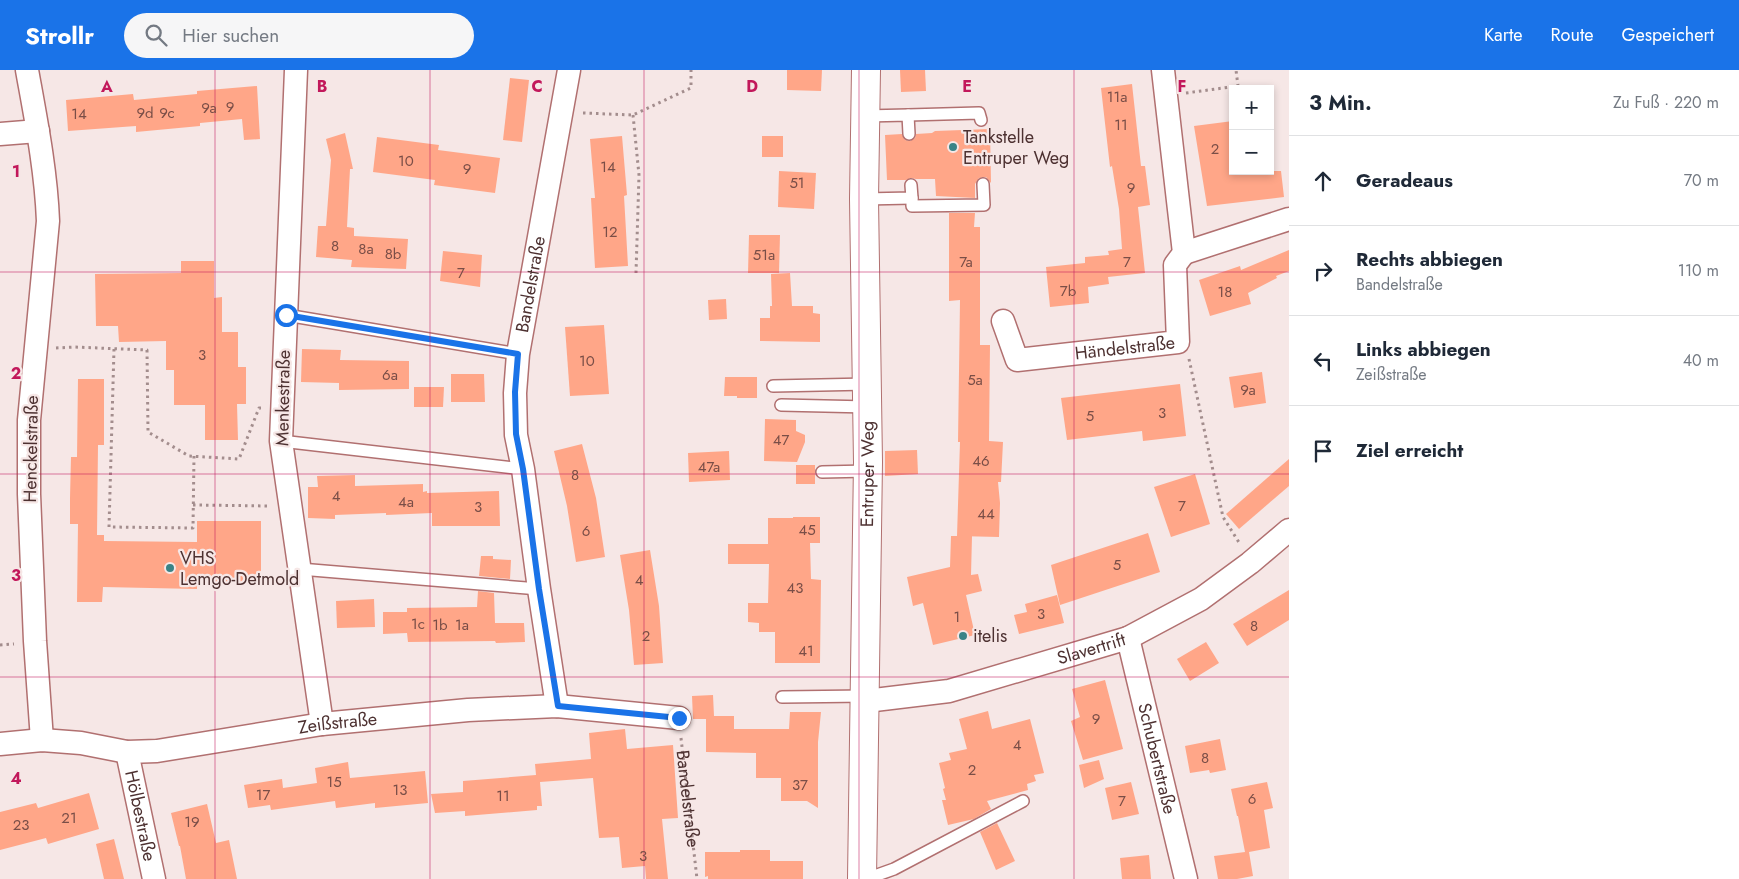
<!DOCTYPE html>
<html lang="de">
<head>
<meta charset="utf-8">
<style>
  :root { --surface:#fff; --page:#f6f6f7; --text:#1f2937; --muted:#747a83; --line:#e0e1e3; --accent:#1a73e8 }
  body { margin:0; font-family:Jost,sans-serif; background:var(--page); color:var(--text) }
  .controls { position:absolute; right:15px; top:15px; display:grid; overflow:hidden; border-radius:0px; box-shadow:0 2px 8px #0003 }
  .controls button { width:45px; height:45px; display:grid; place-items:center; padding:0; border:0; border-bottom:1px solid var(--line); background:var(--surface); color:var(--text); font:25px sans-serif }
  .stop { position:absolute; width:15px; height:15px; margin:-11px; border:4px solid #1a73e8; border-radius:50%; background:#fff }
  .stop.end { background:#1a73e8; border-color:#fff; box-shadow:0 1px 5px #0008 }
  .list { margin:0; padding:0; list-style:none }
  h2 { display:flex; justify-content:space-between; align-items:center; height:65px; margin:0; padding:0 20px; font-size:21px }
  h2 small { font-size:16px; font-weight:400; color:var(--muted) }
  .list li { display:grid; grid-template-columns:32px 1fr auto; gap:15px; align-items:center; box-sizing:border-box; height:90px; padding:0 20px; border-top:1px solid var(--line) }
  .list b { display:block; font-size:19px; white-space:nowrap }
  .list p { margin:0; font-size:16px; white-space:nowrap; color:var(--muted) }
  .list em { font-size:16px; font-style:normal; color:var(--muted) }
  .icon { flex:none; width:28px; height:28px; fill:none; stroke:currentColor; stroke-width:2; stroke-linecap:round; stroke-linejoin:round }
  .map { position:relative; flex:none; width:1289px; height:809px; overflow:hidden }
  header { display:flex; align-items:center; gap:30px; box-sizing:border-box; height:70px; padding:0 25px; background:var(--accent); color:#fff }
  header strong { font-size:24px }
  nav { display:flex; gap:28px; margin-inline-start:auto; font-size:18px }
  .search { width:350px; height:45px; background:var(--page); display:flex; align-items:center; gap:12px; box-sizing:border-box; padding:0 18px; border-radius:28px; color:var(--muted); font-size:19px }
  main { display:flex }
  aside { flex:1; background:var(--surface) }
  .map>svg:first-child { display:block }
  .building { fill:#ffa688 }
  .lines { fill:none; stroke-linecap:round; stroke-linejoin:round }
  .lane-casing { stroke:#b17070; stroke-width:14 }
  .street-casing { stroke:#b17070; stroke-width:25 }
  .secondary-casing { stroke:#b17070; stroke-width:30 }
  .path { stroke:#a38d8d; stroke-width:3; stroke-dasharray:2.5 4; stroke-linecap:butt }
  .lane { stroke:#fff; stroke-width:11 }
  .street { stroke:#fff; stroke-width:22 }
  .secondary { stroke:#fff; stroke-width:28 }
  .route { stroke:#1a73e8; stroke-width:6 }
  .grid { fill:none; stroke:#c2185b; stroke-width:1; stroke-opacity:0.55 }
  .poi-dot { fill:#3a8386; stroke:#f6e7e6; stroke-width:2 }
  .labels { text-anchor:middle; stroke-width:4.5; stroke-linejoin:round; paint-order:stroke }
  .number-label { font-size:15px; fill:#7a4e47 }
  .poi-label { font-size:18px; fill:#4d3131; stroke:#f6e7e6; text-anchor:start }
  .street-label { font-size:18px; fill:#4d3131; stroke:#f6e7e6 }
  .grid-label { font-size:16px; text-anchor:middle; font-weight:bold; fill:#c2185b; stroke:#f6e7e6; stroke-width:4.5; stroke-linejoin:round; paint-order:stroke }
</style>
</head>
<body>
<header>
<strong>Strollr</strong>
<div class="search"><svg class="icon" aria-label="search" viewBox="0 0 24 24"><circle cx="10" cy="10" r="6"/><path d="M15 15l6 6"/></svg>Hier suchen</div>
<nav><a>Karte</a><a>Route</a><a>Gespeichert</a></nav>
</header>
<main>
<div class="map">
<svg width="1289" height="809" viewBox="0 0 1289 809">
  <rect width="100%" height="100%" fill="#f6e7e6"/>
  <g class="building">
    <polygon points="787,0 822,0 821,21 787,20"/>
    <polygon points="900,0 925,0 926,21 901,22"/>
    <polygon points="510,8 529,10 522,72 503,70"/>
    <polygon points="1132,14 1141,96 1145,96 1150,135 1138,137 1145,203 1108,207 1109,214 1088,217 1089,233 1050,237 1046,197 1085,193 1085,187 1109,185 1108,181 1122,179 1119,139 1112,96 1110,97 1101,18"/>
    <polygon points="257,16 260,69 244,70 242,49 200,53 200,56 136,62 136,56 68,61 66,30 133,24 134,30 197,24 197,21"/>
    <polygon points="1233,51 1233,101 1281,101 1284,127 1207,136 1194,56"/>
    <polygon points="990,59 991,113 986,107 979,108 975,114 975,128 936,126 935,109 916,109 911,108 906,110 887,110 885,65 902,64 905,70 910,71 915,68 916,64 932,63 935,61"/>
    <polygon points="345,63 353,99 350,99 347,157 354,158 354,166 408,169 406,199 351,197 352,190 316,187 318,156 326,156 331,90 326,69"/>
    <polygon points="622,66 627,125 624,126 628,196 595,198 591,128 595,128 590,69"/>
    <rect x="762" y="66" width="21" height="21"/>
    <polygon points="377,67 439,75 438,80 500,88 495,123 434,115 435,110 373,102"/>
    <polygon points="779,101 816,103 814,139 778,137"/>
    <polygon points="949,143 975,143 974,157 980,157 980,275 990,275 989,371 1003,372 1001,412 998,412 1000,433 999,467 957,466 960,372 958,372 960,230 949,231"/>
    <polygon points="749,165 780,165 779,203 748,203"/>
    <polygon points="1289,180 1289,201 1276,206 1277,208 1248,223 1251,234 1210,246 1199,210 1240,196 1241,200"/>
    <polygon points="443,181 482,185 480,217 440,211"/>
    <polygon points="181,191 214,191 214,228 222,227 222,262 238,262 238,297 246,297 246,334 237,334 238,370 205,370 205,335 174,335 174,300 166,300 166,271 119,272 118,256 96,256 95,204 181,203"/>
    <polygon points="790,203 792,236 813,236 813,243 820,244 820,272 760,271 760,248 770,248 770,236 772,236 771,204"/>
    <polygon points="726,229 727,249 709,250 708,230"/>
    <polygon points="604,255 609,324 570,326 565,257"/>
    <polygon points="302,279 341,280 340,290 409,291 409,319 339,320 339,313 301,312"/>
    <polygon points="1262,302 1266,333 1234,338 1229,307"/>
    <polygon points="451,304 484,304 485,332 451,332"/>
    <polygon points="725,307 757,307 757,328 737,328 737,326 724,326"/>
    <polygon points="78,309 104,309 104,375 98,375 97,465 104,465 104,471 197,472 197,451 261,451 261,513 197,513 197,519 103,517 102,532 77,532 78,454 70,454 70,428 71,387 77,387"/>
    <polygon points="1180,314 1186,366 1143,371 1142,361 1067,370 1061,328"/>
    <polygon points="414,317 444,317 443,337 414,337"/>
    <polygon points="765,349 796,350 796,361 805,365 805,372 797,392 764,391"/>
    <polygon points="582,374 596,428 605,487 576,492 567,436 554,381"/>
    <polygon points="917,380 918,404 885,406 885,381"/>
    <polygon points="729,381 730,410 689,412 688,383"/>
    <polygon points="1289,389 1289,416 1239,459 1226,444"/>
    <rect x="796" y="395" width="19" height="19"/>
    <polygon points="1195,404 1210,454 1171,467 1154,417"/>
    <polygon points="355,405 355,416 423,414 423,422 427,421 427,423 499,421 500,456 432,456 432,443 386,445 386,443 335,445 335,449 308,448 308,417 318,417 317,406"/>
    <polygon points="793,447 820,447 820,473 810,473 811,509 821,510 820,593 775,593 775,562 759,562 759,553 748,552 748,533 768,533 769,494 728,494 728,474 768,474 768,448 793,448"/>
    <polygon points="1148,463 1160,502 1060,535 1051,495"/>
    <polygon points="951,466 972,466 971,505 978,504 982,521 966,525 975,565 933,575 923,533 913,536 907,507 950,497"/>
    <polygon points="650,480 659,536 663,593 634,595 629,540 620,485"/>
    <polygon points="481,486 493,486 493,489 511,490 510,509 479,506"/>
    <polygon points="1289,520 1289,550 1247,576 1233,554"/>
    <polygon points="478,521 494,523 495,553 524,553 525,572 496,573 495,571 408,572 407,563 383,564 383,542 407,542 407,538 477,537"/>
    <polygon points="1057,525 1064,553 1019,564 1014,545 1027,542 1025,534"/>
    <polygon points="374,529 375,557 337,558 336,531"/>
    <polygon points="1206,572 1219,593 1190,611 1177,589"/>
    <polygon points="1105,610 1123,679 1083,690 1071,651 1080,647 1072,619"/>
    <polygon points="713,625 714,646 734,646 734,659 789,659 790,642 821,642 818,672 818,738 807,731 781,731 781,708 756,708 756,683 706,682 706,649 693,649 692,626"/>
    <polygon points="988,641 992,659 1030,649 1044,703 1034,705 1036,711 1027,714 1028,720 987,731 991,739 974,749 948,755 942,730 946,730 943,719 945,718 939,693 951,690 949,683 967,679 959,649"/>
    <polygon points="625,659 627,679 673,675 678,748 662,749 668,809 646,809 645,796 622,798 619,767 599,768 593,708 540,712 542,736 537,736 537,740 465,746 465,741 435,743 431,724 463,722 463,711 536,705 535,694 591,689 589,663"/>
    <polygon points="1220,669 1226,700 1210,703 1209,700 1190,703 1185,676"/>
    <polygon points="1099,690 1104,709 1084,718 1079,695"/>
    <polygon points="348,692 350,708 425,701 428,733 375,738 375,733 336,738 335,731 271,740 270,735 248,738 244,715 282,709 283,718 317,713 315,698"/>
    <polygon points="1131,712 1139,744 1112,750 1105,718"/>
    <polygon points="1267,712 1273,738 1264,740 1270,778 1249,782 1253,806 1237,809 1218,809 1214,786 1245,782 1238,746 1237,746 1231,719"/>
    <polygon points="89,723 99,759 48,774 46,768 0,780 0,742 36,733 38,738"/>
    <polygon points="207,734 216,773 229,770 237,809 186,809 180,776 179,776 171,743"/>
    <polygon points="997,753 1015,791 996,800 980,762"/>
    <polygon points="114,769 124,809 104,809 96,774"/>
    <polygon points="740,780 770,780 770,791 803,791 803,809 708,809 708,806 705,807 705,782 740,782"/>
    <polygon points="1149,785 1151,809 1122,809 1120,788"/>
  </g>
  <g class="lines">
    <g class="lane-casing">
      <g id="lane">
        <polyline points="908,45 979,43 981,50"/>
        <polyline points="865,46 908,45 909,64"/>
        <polyline points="912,128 912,136 984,135 983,114"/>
        <polyline points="864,129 912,128 911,115"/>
        <polyline points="286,245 518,284"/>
        <polyline points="773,316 868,314"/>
        <polyline points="781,335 868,337"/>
        <polyline points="281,371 523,399"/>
        <polyline points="822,402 868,401"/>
        <polyline points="300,499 539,519"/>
        <polyline points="782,627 866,626"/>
        <polyline points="866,809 894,799 1023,731"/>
      </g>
    </g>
    <g class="street-casing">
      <g id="street">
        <path d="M27 0C36 50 46 100 48 151L29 350V424L35 571 42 670"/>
        <polyline points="296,0 281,371 322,654"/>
        <polyline points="0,64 38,61"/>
        <polyline points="1184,183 1289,149"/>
        <path id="s2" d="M1003 251 1017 290 1178 272 1175 195 1184 183 1163 0"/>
        <path id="s3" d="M1128 568 1186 809"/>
        <path id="s4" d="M866 631 949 621 1128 568 1201 529 1250 493 1289 460"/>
        <path id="s5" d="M557 636 539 519 523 399 516 365 515 323 518 284 569 0"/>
        <path id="s6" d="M0 674 42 670 81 673 127 682 157 681 322 654 468 640 557 636 679 648"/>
        <path id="s7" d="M127 682 154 809"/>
      </g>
    </g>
    <g class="secondary-casing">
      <g id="secondary">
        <path id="s8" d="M862 809 868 392 864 129 866 0"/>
      </g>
    </g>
    <g class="path">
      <polyline points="1186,23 1238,16 1236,0"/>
      <polyline points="583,43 633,45 691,18 691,0"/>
      <polyline points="633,45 639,105 636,203"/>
      <polyline points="56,278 74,277 147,280 148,362 189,386 239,389 259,338 261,338"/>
      <polyline points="114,279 109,457 193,458 194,386"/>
      <polyline points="1189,289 1223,447 1240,474"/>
      <polyline points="193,435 270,436"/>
      <polyline points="0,575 14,574"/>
      <path id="s1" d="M681 668 697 809"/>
    </g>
    <use href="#lane" class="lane"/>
    <use href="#street" class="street"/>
    <use href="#secondary" class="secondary"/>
  </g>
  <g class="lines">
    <polyline class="route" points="286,245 518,284 515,322 516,364 523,399 539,519 558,636 679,648"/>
  </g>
  <path class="grid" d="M215 0V809M430 0V809M644 0V809M859 0V809M1074 0V809M0 202H1289M0 404H1289M0 607H1289"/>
  <g class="poi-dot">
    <circle cx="953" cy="77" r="5"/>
    <circle cx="170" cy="498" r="5"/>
    <circle cx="963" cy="566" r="5"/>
  </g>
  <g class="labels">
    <g class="number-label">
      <text x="1117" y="32">11a</text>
      <text x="230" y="42">9</text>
      <text x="209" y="43">9a</text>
      <text x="145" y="48">9d</text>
      <text x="167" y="48">9c</text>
      <text x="79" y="49">14</text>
      <text x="1121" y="60">11</text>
      <text x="1215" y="84">2</text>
      <text x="406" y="96">10</text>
      <text x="608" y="102">14</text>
      <text x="467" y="104">9</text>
      <text x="797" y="118">51</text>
      <text x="1131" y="123">9</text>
      <text x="610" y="167">12</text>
      <text x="335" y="181">8</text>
      <text x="366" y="184">8a</text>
      <text x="393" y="189">8b</text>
      <text x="764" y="190">51a</text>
      <text x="966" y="197">7a</text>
      <text x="1127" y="197">7</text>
      <text x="461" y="208">7</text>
      <text x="1068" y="226">7b</text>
      <text x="1225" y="227">18</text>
      <text x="202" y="290">3</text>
      <text x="587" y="296">10</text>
      <text x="390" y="310">6a</text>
      <text x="975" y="315">5a</text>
      <text x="1248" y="325">9a</text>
      <text x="1162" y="348">3</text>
      <text x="1090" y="351">5</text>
      <text x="781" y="375">47</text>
      <text x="981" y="396">46</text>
      <text x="709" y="402">47a</text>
      <text x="575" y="410">8</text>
      <text x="336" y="431">4</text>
      <text x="406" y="437">4a</text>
      <text x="1182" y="441">7</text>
      <text x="478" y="442">3</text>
      <text x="986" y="449">44</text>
      <text x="807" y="465">45</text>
      <text x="586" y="466">6</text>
      <text x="1117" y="500">5</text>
      <text x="639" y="515">4</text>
      <text x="795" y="523">43</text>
      <text x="1041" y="549">3</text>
      <text x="957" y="552">1</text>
      <text x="418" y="559">1c</text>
      <text x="440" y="560">1b</text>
      <text x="462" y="560">1a</text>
      <text x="1254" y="561">8</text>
      <text x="646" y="571">2</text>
      <text x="806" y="586">41</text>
      <text x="1096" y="654">9</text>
      <text x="1017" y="680">4</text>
      <text x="1205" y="693">8</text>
      <text x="972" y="705">2</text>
      <text x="334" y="717">15</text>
      <text x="800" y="720">37</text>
      <text x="400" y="725">13</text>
      <text x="263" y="730">17</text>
      <text x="503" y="731">11</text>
      <text x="1252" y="734">6</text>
      <text x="1122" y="736">7</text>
      <text x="69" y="753">21</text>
      <text x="192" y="757">19</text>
      <text x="21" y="760">23</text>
      <text x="643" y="791">3</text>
    </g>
    <g class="poi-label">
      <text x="963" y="73">Tankstelle<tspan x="963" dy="21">Entruper Weg</tspan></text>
      <text x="180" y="494">VHS<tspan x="180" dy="21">Lemgo-Detmold</tspan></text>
      <text x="973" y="572">itelis</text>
    </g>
    <g class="street-label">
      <text dy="6" stroke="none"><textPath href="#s5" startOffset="426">Bandelstraße</textPath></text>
      <text dy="6" stroke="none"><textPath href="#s2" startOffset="150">Händelstraße</textPath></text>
      <text transform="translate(283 328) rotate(-89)" y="6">Menkestraße</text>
      <text transform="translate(31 379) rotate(-89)" y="6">Henckelstraße</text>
      <text dy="6" stroke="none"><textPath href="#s8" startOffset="405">Entruper Weg</textPath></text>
      <text dy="6" stroke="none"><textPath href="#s4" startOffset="232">Slavertrift</textPath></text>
      <text dy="6" stroke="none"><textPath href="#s6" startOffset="341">Zeißstraße</textPath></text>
      <text dy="6" stroke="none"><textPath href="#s3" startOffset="124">Schubertstraße</textPath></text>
      <text dy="6" stroke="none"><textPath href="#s1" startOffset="61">Bandelstraße</textPath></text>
      <text dy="6" stroke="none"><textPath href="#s7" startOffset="65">Hölbestraße</textPath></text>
    </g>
  </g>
  <g class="grid-label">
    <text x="107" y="22">A</text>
    <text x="322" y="22">B</text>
    <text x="537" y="22">C</text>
    <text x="752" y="22">D</text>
    <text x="967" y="22">E</text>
    <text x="1182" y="22">F</text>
    <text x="16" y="107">1</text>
    <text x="16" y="309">2</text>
    <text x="16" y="511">3</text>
    <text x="16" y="714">4</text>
  </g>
</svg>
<div class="controls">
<button>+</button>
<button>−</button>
</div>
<div class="stop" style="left:286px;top:245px"></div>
<div class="stop end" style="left:679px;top:648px"></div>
</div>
<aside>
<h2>3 Min.<small>Zu Fuß · 220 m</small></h2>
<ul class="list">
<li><svg class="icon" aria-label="ahead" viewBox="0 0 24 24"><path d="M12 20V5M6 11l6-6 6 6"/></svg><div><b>Geradeaus</b></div><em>70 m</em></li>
<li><svg class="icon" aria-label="right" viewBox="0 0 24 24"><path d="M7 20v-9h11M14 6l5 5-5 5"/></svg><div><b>Rechts abbiegen</b><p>Bandelstraße</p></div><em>110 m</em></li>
<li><svg class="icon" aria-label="left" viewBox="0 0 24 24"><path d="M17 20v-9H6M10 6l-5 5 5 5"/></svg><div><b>Links abbiegen</b><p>Zeißstraße</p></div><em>40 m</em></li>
<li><svg class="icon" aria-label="arrive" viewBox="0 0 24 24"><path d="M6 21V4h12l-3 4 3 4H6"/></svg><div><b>Ziel erreicht</b></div></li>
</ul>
</aside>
</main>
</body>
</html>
